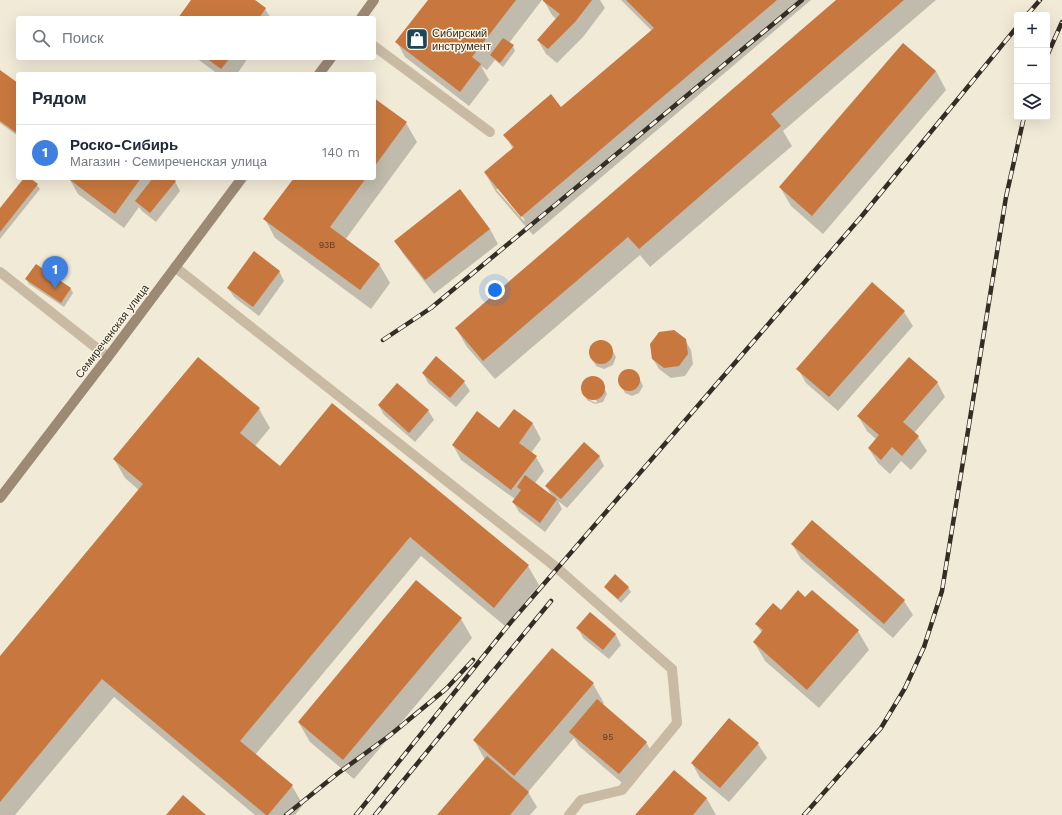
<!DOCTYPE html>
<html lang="ru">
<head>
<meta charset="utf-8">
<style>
  :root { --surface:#fff; --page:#f6f6f7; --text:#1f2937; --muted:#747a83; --line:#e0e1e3; --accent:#1a73e8 }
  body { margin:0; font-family:"Work Sans",sans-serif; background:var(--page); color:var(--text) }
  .controls { position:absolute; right:12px; top:12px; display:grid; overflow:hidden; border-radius:4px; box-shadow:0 4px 16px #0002 }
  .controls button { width:36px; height:36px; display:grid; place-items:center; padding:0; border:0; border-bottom:1px solid var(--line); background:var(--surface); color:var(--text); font:20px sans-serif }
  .you { position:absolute; left:495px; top:290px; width:14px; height:14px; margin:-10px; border:3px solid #fff; border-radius:50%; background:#1a73e8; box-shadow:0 0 0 6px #1a73e833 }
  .badge { display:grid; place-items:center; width:26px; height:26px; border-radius:50%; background:var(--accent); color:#fff; font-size:13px; font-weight:700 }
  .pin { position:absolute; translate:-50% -33px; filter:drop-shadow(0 1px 2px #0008) }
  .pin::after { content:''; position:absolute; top:21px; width:14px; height:12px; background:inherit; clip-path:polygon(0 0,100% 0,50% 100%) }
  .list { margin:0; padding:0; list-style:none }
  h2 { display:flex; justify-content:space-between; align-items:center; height:52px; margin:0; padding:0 16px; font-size:17px }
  h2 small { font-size:13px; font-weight:400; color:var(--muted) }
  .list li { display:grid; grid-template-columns:26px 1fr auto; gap:12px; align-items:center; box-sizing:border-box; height:56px; padding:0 16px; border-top:1px solid var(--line) }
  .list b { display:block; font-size:15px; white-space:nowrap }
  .list p { margin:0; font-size:13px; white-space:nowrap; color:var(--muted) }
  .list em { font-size:13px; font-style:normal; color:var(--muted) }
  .icon { flex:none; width:22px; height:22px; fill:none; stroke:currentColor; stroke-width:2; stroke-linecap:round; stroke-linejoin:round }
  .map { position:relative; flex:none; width:1062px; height:815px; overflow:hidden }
  .search { position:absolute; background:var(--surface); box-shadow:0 4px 16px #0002; left:16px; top:16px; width:360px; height:44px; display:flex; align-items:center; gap:10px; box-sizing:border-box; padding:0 14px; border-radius:4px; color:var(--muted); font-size:15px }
  .panel { position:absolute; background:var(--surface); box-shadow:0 4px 16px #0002; left:16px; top:72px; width:360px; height:108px; border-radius:4px }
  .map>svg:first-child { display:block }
  .shadow { fill:#0003; fill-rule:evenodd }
  .building { fill:#c8783e }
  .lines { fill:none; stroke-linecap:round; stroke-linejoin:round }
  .service { stroke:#c9bba3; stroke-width:10 }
  .minor { stroke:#c9bba3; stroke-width:10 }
  .secondary { stroke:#9c8a75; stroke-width:10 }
  .rail-casing { stroke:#342d25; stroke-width:4.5 }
  .rail { stroke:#f9f3e3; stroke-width:3; stroke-dasharray:9; stroke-linecap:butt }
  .labels { text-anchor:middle; stroke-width:3; stroke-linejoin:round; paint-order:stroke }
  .number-label { font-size:9px; fill:#59402b }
  .poi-label { font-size:11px; fill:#342d25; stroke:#f9f3e3; text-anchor:start }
  .street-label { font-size:11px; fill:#342d25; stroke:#f9f3e3 }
</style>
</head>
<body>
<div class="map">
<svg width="1062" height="815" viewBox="0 0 1062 815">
  <rect width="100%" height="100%" fill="#f1ead7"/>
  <g class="shadow">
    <polygon points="193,0 253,0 265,9 271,18 179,18"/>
    <polygon points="429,0 542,0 509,43 513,46 515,51 503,67 495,60 487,70 481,66 489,80 469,106 405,57 397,42"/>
    <polygon points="545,0 600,0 605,8 583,37 557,63 546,54 538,40 556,19 552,15 544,1"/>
    <path d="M621 0H811L533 235 496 192 485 173 513 149 505 135 561 108 652 31ZM496 189H499L525 220 524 221Z"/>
    <polygon points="838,0 936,0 783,131 792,146 650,267 640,255 495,379 467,347 456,328"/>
    <polygon points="196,58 248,58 237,74 218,74"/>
    <polygon points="0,71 18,84 18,136 0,123"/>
    <polygon points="936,71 946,90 823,234 791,206 780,187"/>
    <polygon points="374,99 406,123 417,142 345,240 379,264 390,283 371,309 275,238 265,219 295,178 374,178"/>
    <polygon points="25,178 29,178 37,185 40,189 0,239 0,210"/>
    <polygon points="71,178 171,178 175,181 180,191 156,222 142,211 139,207 124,228 78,194 70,180"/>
    <polygon points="490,229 498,244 434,294 404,255 395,241"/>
    <polygon points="36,265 71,289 73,293 64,307 29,284 26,279"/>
    <polygon points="279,271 284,281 259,316 234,297 228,288"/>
    <polygon points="904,312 913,326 838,411 806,383 798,369"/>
    <polygon points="601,340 609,344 616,357 613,365 604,369 596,366 589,352 593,344"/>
    <polygon points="685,340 691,350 693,364 685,376 671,378 659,369 653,359"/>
    <polygon points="629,370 637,373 643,386 639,393 632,396 625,393 619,380 622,373"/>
    <polygon points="423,373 464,382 470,391 456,407 428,383"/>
    <polygon points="593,376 601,380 607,394 603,402 595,404 587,400 586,398 596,403 597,401 584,395 581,387 585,379"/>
    <polygon points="937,382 945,397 914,433 918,437 927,451 911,470 901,461 890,474 878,463 869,449 877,440 867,431 858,416"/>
    <polygon points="379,406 428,410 434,420 415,442 384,415"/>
    <polygon points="259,409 270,428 255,446 280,468 528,566 539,585 505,626 421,556 255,755 292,786 303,805 295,815 255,815 114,697 15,815 0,815 0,657 139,490 125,478 114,459"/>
    <polygon points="514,410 533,424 541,439 531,453 536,457 544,471 535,483 552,496 546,486 599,456 604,466 567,508 558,501 562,509 545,532 519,512 513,502 515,499 461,460 453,445 499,429"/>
    <polygon points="792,544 904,601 913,615 893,638 801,559"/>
    <polygon points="605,587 628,587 631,592 621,603 608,591"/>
    <polygon points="806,598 858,631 869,650 819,708 765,661 754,642 762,633 756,624"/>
    <polygon points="590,613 616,635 621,645 609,659 583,638 578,628"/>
    <polygon points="461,619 472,638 354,779 310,742 299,723"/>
    <polygon points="593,684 604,703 602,705 646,742 654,757 628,788 579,746 574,738 528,792 537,807 530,815 438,815 485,760 474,740"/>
    <polygon points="729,719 758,744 767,758 729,802 700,778 692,763"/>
    <polygon points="674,771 707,799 716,815 636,815"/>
  </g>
  <g class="building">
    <polygon points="191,0 255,0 266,8 259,18 178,18"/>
    <polygon points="428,0 516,0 472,57 481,64 460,92 395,42"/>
    <polygon points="543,0 592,0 575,22 548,49 537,40 560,14 543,1"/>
    <polygon points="626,0 777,0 521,217 484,172 514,147 503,135 551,94 561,107 654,28"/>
    <polygon points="836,0 904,0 771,114 781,126 639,249 628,237 483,361 455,328"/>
    <polygon points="503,38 514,45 500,63 490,55"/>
    <polygon points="903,43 936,71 812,216 779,187"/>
    <polygon points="206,58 230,58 221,69"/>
    <polygon points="0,70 18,83 18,134 0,121"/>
    <polygon points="374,98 407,122 374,167"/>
    <polygon points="24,178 30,178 38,184 0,232 0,208"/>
    <polygon points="70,178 141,178 115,214 69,179"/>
    <polygon points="153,178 172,178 176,181 150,213 135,201"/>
    <polygon points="294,178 366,178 330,227 380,264 360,290 263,219"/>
    <polygon points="460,189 490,229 425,280 394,241"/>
    <polygon points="254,251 280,271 253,307 227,288"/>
    <polygon points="36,264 71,288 61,303 25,279"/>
    <polygon points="872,282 905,311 829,397 796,369"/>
    <polygon points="674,330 686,339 688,354 679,366 664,368 652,359 650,344 659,332"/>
    <circle cx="601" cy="352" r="12"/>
    <polygon points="436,356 465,381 450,398 422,373"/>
    <polygon points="198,357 260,408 240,433 280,466 332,403 529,565 494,608 410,537 240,741 293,785 268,815 266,815 102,679 0,802 0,656 143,484 113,459"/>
    <polygon points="909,357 938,382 903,422 919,436 902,456 892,447 881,460 868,448 879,435 857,416"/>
    <circle cx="629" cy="380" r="11"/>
    <circle cx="593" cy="388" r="12"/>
    <polygon points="397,383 429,410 409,433 378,405"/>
    <polygon points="514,409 533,423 519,443 537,456 511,490 452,445 477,411 499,428"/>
    <polygon points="584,442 600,456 561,499 545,486"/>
    <polygon points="525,475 557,499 540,523 512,502 521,490 517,487"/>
    <polygon points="812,520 905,600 884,624 791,544"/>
    <polygon points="615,574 629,587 618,599 604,587"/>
    <polygon points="416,580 462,618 343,760 298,722"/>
    <polygon points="798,590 805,597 812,590 859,630 807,690 753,642 763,630 755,624 773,603 781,610"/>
    <polygon points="590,612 616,634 603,650 576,628"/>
    <polygon points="552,648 594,683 514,776 473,740"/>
    <polygon points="597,699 647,742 619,774 569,732"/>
    <polygon points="729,718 759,743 720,788 691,763"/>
    <polygon points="487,756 529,792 510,815 437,815"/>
    <polygon points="674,770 707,798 693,815 635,815"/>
    <polygon points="183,795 206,815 166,815"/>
  </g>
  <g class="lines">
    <g class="service">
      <polyline points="374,46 490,132"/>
      <polyline points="569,815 581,800 622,790 677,723 672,669"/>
    </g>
    <g class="minor">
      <polyline points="175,267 557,568 672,669"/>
      <polyline points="0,272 108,357"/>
    </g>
    <g class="secondary">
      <polyline points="361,18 374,0"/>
      <polyline points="319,74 331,58"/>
      <polyline points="0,498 108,357 242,178"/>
    </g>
    <g class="rail-casing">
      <g id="rail">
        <polyline points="1027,15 1040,0"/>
        <polyline points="1047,56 1062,22"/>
        <polyline points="383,340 431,308 802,0"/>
        <polyline points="286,815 337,774 389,736 446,689 473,660"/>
        <polyline points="356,815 511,622 861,217 1017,27"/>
        <polyline points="375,815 551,601"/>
        <polyline points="804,815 881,728 905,688 924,647 942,591 1006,197 1024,117"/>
      </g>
    </g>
    <use href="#rail" class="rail"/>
  </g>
  <defs>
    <g id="shop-square" transform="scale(1.15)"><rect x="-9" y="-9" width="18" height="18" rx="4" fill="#1b4756" stroke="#f9f3e3"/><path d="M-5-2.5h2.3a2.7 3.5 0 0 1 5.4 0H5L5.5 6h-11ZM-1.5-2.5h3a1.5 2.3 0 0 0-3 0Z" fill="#fff"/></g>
  </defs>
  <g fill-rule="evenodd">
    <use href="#shop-square" x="417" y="39"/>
  </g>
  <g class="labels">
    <g class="number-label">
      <text x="327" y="248">93В</text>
      <text x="608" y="740">95</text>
    </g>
    <g class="poi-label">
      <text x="432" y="37">Сибирский<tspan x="432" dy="13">инструмент</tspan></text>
    </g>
    <g class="street-label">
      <text transform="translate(112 331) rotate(-53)" y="4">Семиреченская улица</text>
    </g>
  </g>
</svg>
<div class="controls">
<button>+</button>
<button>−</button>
<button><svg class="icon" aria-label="layers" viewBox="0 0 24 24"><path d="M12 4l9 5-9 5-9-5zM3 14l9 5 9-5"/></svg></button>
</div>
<div class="you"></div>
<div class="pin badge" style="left:55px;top:289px;background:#3f7fe0">1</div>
<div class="search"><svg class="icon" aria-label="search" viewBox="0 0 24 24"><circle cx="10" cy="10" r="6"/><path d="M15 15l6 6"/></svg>Поиск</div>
<section class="panel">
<h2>Рядом<small></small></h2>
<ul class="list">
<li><span class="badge" style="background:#3f7fe0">1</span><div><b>Роско-Сибирь</b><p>Магазин · Семиреченская улица</p></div><em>140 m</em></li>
</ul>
</section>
</div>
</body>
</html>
